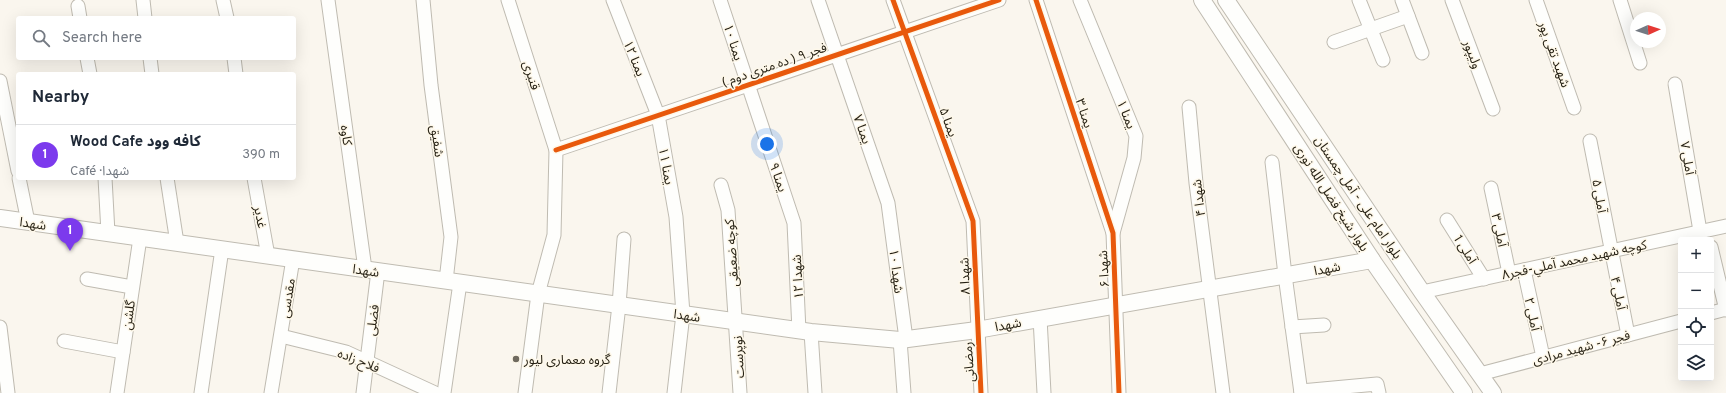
<!DOCTYPE html>
<html lang="en">
<head>
<meta charset="utf-8">
<style>
  :root { --surface:#fff; --page:#f6f6f7; --text:#1f2937; --muted:#747a83; --line:#e0e1e3; --accent:#7c3aed }
  body { margin:0; font-family:Overpass,"Noto Sans Arabic",sans-serif; background:var(--page); color:var(--text) }
  .controls { position:absolute; right:12px; bottom:12px; display:grid; overflow:hidden; border-radius:4px; box-shadow:0 4px 16px #0002 }
  .controls button { width:36px; height:36px; display:grid; place-items:center; padding:0; border:0; border-bottom:1px solid var(--line); background:var(--surface); color:var(--text); font:20px sans-serif }
  .compass { position:absolute; left:1630px; top:12px; width:36px; height:36px; border-radius:50%; background:var(--surface); box-shadow:0 4px 16px #0002; rotate:87deg }
  .you { position:absolute; left:767px; top:144px; width:14px; height:14px; margin:-10px; border:3px solid #fff; border-radius:50%; background:#1a73e8; box-shadow:0 0 0 6px #1a73e833 }
  .badge { display:grid; place-items:center; width:26px; height:26px; border-radius:50%; background:var(--accent); color:#fff; font-size:13px; font-weight:700 }
  .pin { position:absolute; translate:-50% -33px; filter:drop-shadow(0 1px 2px #0008) }
  .pin::after { content:''; position:absolute; top:21px; width:14px; height:12px; background:inherit; clip-path:polygon(0 0,100% 0,50% 100%) }
  .list { margin:0; padding:0; list-style:none }
  h2 { display:flex; justify-content:space-between; align-items:center; height:52px; margin:0; padding:0 16px; font-size:17px }
  h2 small { font-size:13px; font-weight:400; color:var(--muted) }
  .list li { display:grid; grid-template-columns:26px 1fr auto; gap:12px; align-items:center; box-sizing:border-box; height:56px; padding:0 16px; border-top:1px solid var(--line) }
  .list b { display:block; font-size:15px; white-space:nowrap }
  .list p { margin:0; font-size:13px; white-space:nowrap; color:var(--muted) }
  .list em { font-size:13px; font-style:normal; color:var(--muted) }
  .icon { flex:none; width:22px; height:22px; fill:none; stroke:currentColor; stroke-width:2; stroke-linecap:round; stroke-linejoin:round }
  .map { position:relative; flex:none; width:1726px; height:393px; overflow:hidden }
  .search { position:absolute; background:var(--surface); box-shadow:0 4px 16px #0002; left:16px; top:16px; width:280px; height:44px; display:flex; align-items:center; gap:10px; box-sizing:border-box; padding:0 14px; border-radius:4px; color:var(--muted); font-size:15px }
  .panel { position:absolute; background:var(--surface); box-shadow:0 4px 16px #0002; left:16px; top:72px; width:280px; height:108px; border-radius:4px }
  .map>svg:first-child { display:block }
  .lines { fill:none; stroke-linecap:round; stroke-linejoin:round }
  .minor-casing { stroke:#bfbbb1; stroke-width:15 }
  .major-casing { stroke:#bfbbb1; stroke-width:18 }
  .minor { stroke:#fefefc; stroke-width:13 }
  .major { stroke:#fefefc; stroke-width:16 }
  .cycleway-casing { stroke:#fef8ea; stroke-width:8 }
  .cycleway { stroke:#e8590c; stroke-width:5 }
  .poi-dot { fill:#6f6a5f; stroke:#fef8ea; stroke-width:1.5 }
  .labels { text-anchor:middle; stroke-width:3; stroke-linejoin:round; paint-order:stroke }
  .street-label { font-size:13px; fill:#241f12; stroke:#fef8ea }
  .poi-label { font-size:13px; fill:#241f12; stroke:#fef8ea; text-anchor:start }
</style>
</head>
<body>
<div class="map">
<svg width="1726" height="393" viewBox="0 0 1726 393">
  <rect width="100%" height="100%" fill="#faf6ee"/>
  <g class="lines">
    <g class="minor-casing">
      <g id="minor">
        <polyline points="143,0 145,18"/>
        <polyline points="223,0 227,18"/>
        <polyline points="328,0 365,269"/>
        <polyline points="423,0 431,85 451,237 446,281"/>
        <polyline points="508,0 556,150 554,235 538,294 525,393"/>
        <polyline points="613,0 658,115 676,217 683,314 674,393"/>
        <polyline points="720,0 794,223 799,331"/>
        <polyline points="818,0 888,203 906,339"/>
        <polyline points="893,0 973,221 981,393"/>
        <polyline points="1036,0 1113,233 1119,393"/>
        <polyline points="1080,0 1136,136 1134,158 1113,233"/>
        <polyline points="1359,0 1383,60"/>
        <polyline points="1402,0 1422,53"/>
        <polyline points="1452,0 1493,109"/>
        <polyline points="1536,0 1574,108"/>
        <polyline points="1620,0 1640,63"/>
        <polyline points="78,6 80,18"/>
        <polyline points="1334,42 1408,16"/>
        <polyline points="87,58 90,74"/>
        <polyline points="150,58 152,74"/>
        <polyline points="234,58 236,74"/>
        <polyline points="0,81 18,171"/>
        <polyline points="1675,84 1700,231"/>
        <polyline points="1189,107 1196,183 1223,393"/>
        <polyline points="1590,141 1628,335"/>
        <polyline points="556,150 999,0"/>
        <polyline points="1272,162 1285,275 1301,393"/>
        <polyline points="19,178 28,222"/>
        <polyline points="105,178 108,233"/>
        <polyline points="167,178 177,243"/>
        <polyline points="254,178 268,256"/>
        <polyline points="721,185 728,210 740,393"/>
        <polyline points="1491,188 1509,273"/>
        <polyline points="1447,220 1484,279"/>
        <polyline points="1711,247 1726,310"/>
        <polyline points="1524,270 1543,357"/>
        <polyline points="87,279 132,287"/>
        <polyline points="1422,292 1726,226"/>
        <polyline points="1711,313 1726,309"/>
        <polyline points="1040,318 1044,393"/>
        <polyline points="0,327 8,393"/>
        <polyline points="1292,327 1324,325"/>
        <polyline points="811,332 815,393"/>
        <polyline points="281,336 346,352 435,393"/>
        <polyline points="900,340 904,393"/>
        <polyline points="64,341 123,352"/>
        <polyline points="1480,374 1681,321"/>
        <polyline points="1301,391 1377,384 1379,393"/>
        <polyline points="117,393 140,238"/>
        <polyline points="201,393 222,249"/>
        <polyline points="271,393 293,259"/>
        <polyline points="363,393 378,271"/>
        <polyline points="444,393 460,283"/>
        <polyline points="609,393 619,305 624,239"/>
      </g>
    </g>
    <g class="major-casing">
      <g id="major">
        <polyline points="1202,0 1372,260 1464,393"/>
        <polyline points="1226,0 1422,292 1493,393"/>
        <polyline points="0,218 811,332 900,340 977,330 1372,260"/>
      </g>
    </g>
    <use href="#minor" class="minor"/>
    <use href="#major" class="major"/>
    <g class="cycleway-casing">
      <g id="cycleway">
        <polyline points="893,0 973,221 981,393"/>
        <polyline points="1036,0 1113,233 1119,393"/>
        <polyline points="556,150 999,0"/>
      </g>
    </g>
    <use href="#cycleway" class="cycleway"/>
  </g>
  <circle class="poi-dot" cx="516" cy="359" r="4"/>
  <g class="labels">
    <g class="street-label">
      <text transform="translate(734 42) rotate(72)" y="5">یمنا ۱۰</text>
      <text transform="translate(1473 54) rotate(69)" y="5">ولیپور</text>
      <text transform="translate(1555 54) rotate(70)" y="5">شهید تقی پور</text>
      <text transform="translate(635 58) rotate(68)" y="5">یمنا ۱۲</text>
      <text transform="translate(774 64) rotate(-19)" y="5">فجر ۹ ( ده متری دوم )</text>
      <text transform="translate(532 75) rotate(72)" y="5">قنبری</text>
      <text transform="translate(1085 113) rotate(72)" y="5">یمنا ۳</text>
      <text transform="translate(1127 114) rotate(68)" y="5">یمنا ۱</text>
      <text transform="translate(949 122) rotate(70)" y="5">یمنا ۵</text>
      <text transform="translate(863 129) rotate(71)" y="5">یمنا ۷</text>
      <text transform="translate(347 135) rotate(82)" y="5">کاوه</text>
      <text transform="translate(438 141) rotate(82)" y="5">شفیق</text>
      <text transform="translate(1688 158) rotate(80)" y="5">آملی ۷</text>
      <text transform="translate(667 166) rotate(80)" y="5">یمنا ۱۱</text>
      <text transform="translate(779 177) rotate(71)" y="5">یمنا ۹</text>
      <text transform="translate(1600 196) rotate(80)" y="5">آملی ۵</text>
      <text transform="translate(1332 197) rotate(57)" y="5">بلوار شیخ فضل الله نوری</text>
      <text transform="translate(1359 197) rotate(56)" y="5">بلوار امام علی - آمل چمستان</text>
      <text transform="translate(1198 198) rotate(-97)" y="5">شهدا ۴</text>
      <text transform="translate(261 217) rotate(80)" y="5">غدیر</text>
      <text transform="translate(33 223) rotate(8)" y="5">شهدا</text>
      <text transform="translate(1500 230) rotate(78)" y="5">آملی ۳</text>
      <text transform="translate(1466 249) rotate(58)" y="5">آملی 1</text>
      <text transform="translate(731 253) rotate(-94)" y="5">کوچه ضعیقی</text>
      <text transform="translate(1574 259) rotate(-12)" y="5">كوچه شهيد محمد آملي-فجر۸</text>
      <text transform="translate(1327 268) rotate(-10)" y="5">شهدا</text>
      <text transform="translate(1103 269) rotate(-93)" y="5">شهدا ۶</text>
      <text transform="translate(366 270) rotate(8)" y="5">شهدا</text>
      <text transform="translate(897 271) rotate(83)" y="5">شهدا ۱۰</text>
      <text transform="translate(964 276) rotate(-92)" y="5">شهدا ۸</text>
      <text transform="translate(797 277) rotate(-93)" y="5">شهدا ۱۲</text>
      <text transform="translate(1619 293) rotate(78)" y="5">آملی ۴</text>
      <text transform="translate(287 298) rotate(-81)" y="5">مقدسی</text>
      <text transform="translate(1533 314) rotate(78)" y="5">آملی ۲</text>
      <text transform="translate(128 315) rotate(-82)" y="5">گلشن</text>
      <text transform="translate(687 315) rotate(8)" y="5">شهدا</text>
      <text transform="translate(372 320) rotate(-83)" y="5">فضلی</text>
      <text transform="translate(1008 324) rotate(-10)" y="5">شهدا</text>
      <text transform="translate(1581 347) rotate(-15)" y="5">فجر ۶- شهید مرادی</text>
      <text transform="translate(738 357) rotate(-93)" y="5">نوپرست</text>
      <text transform="translate(359 360) rotate(22)" y="5">فلاح زاده</text>
      <text transform="translate(968 362) rotate(-94)" y="5">رمضانی</text>
    </g>
    <g class="poi-label">
      <text x="524" y="364">گروه معماری لیور</text>
    </g>
  </g>
</svg>
<div class="controls">
<button>+</button>
<button>−</button>
<button><svg class="icon" aria-label="locate" viewBox="0 0 24 24"><circle cx="12" cy="12" r="6"/><path d="M12 2v4M12 18v4M2 12h4M18 12h4"/></svg></button>
<button><svg class="icon" aria-label="layers" viewBox="0 0 24 24"><path d="M12 4l9 5-9 5-9-5zM3 14l9 5 9-5"/></svg></button>
</div>
<svg class="compass" viewBox="-18 -18 36 36"><path d="M0-13l5 13h-10z" fill="#e53935"/><path d="M0 13l5-13h-10z" fill="#747a83"/></svg>
<div class="you"></div>
<div class="pin badge" style="left:70px;top:251px">1</div>
<div class="search"><svg class="icon" aria-label="search" viewBox="0 0 24 24"><circle cx="10" cy="10" r="6"/><path d="M15 15l6 6"/></svg>Search here</div>
<section class="panel">
<h2>Nearby<small></small></h2>
<ul class="list">
<li><span class="badge">1</span><div><b>Wood Cafe کافه وود</b><p>Café · شهدا</p></div><em>390 m</em></li>
</ul>
</section>
</div>
</body>
</html>
